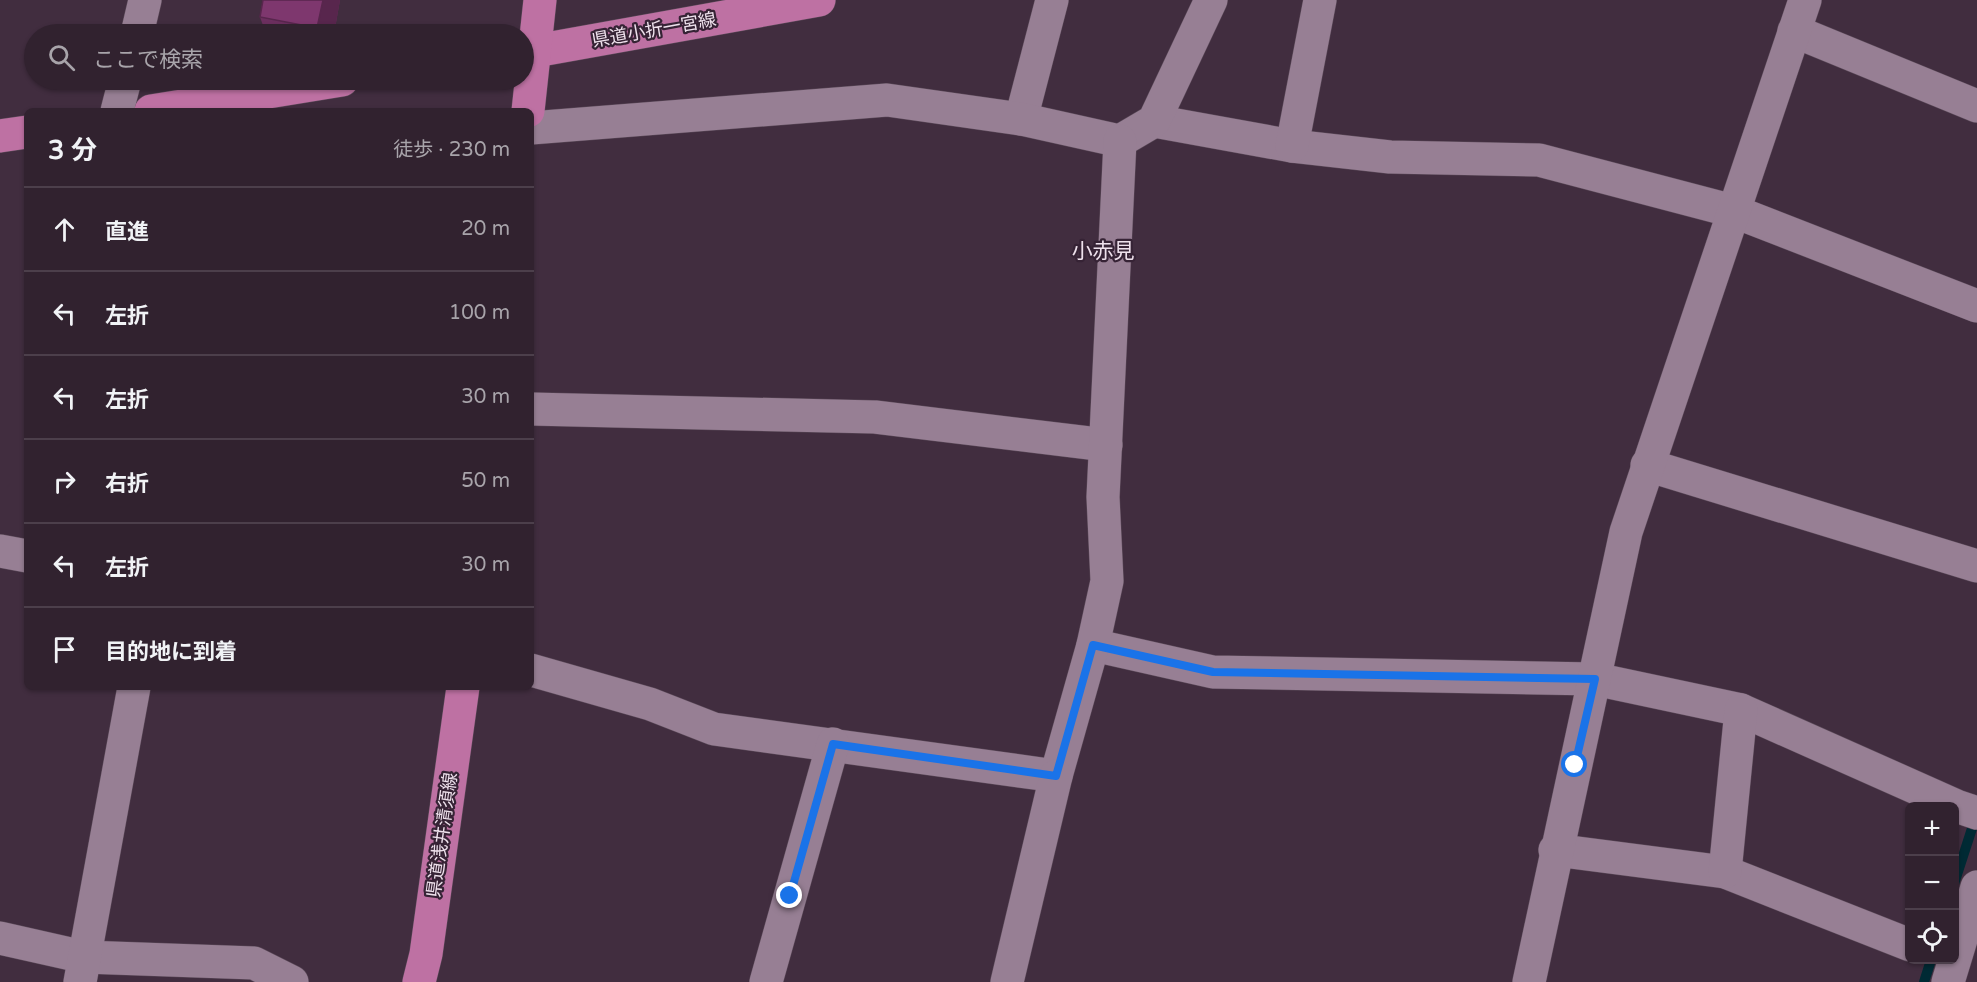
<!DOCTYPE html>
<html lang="ja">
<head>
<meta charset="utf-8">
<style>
  :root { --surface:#31222f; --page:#3d2f3b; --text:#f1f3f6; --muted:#a8a4aa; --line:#4c3f4b }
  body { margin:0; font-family:"Varela Round","Noto Sans JP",sans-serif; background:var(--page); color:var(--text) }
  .controls { position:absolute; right:18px; bottom:18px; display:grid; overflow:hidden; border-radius:9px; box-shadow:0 2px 4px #0004 }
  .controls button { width:54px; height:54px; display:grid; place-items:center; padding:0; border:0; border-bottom:2px solid var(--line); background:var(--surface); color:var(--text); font:30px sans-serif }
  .stop { position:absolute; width:18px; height:18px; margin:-14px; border:4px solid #1a73e8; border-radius:50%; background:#fff }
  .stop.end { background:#1a73e8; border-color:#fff; box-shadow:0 2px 6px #0008 }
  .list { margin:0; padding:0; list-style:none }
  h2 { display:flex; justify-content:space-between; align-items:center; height:78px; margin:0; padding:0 24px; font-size:26px }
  h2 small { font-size:20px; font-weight:400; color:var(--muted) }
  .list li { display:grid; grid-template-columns:39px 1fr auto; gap:18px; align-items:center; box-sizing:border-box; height:84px; padding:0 24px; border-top:2px solid var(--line) }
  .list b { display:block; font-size:22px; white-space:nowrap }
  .list em { font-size:20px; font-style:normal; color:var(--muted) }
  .icon { flex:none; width:33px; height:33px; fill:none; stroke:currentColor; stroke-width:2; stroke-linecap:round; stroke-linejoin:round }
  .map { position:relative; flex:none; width:1977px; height:982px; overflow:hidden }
  .search { position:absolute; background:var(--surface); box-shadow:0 2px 4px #0004; left:24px; top:24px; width:510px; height:66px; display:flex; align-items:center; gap:15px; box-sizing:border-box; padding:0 21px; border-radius:33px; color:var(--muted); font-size:22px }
  .panel { position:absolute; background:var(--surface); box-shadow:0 2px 4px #0004; left:24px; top:108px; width:510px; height:582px; border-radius:9px }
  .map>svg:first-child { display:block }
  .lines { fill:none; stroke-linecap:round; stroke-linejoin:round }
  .stream { stroke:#002a34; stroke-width:10 }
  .minor-casing { stroke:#5b4a59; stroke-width:34 }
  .major-casing { stroke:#5b4a59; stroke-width:34 }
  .minor { stroke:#977f94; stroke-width:33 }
  .major { stroke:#be71a3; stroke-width:33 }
  .wall { fill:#6c2f5f }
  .shaded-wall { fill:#58264d }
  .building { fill:#7e376e; stroke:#58264d; stroke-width:1.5 }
  .route { stroke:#1a73e8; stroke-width:8 }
  .labels { text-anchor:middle; stroke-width:4.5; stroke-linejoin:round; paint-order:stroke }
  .street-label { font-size:18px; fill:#eee1ec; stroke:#362335 }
  .quarter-label { font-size:21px; fill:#eee1ec; stroke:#362335 }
</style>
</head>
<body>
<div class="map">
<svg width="1977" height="982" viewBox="0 0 1977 982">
  <rect width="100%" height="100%" fill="#412d3f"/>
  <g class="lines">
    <g class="stream">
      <polyline points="1954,884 1976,816"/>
      <polyline points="1924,982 1931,960"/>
    </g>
    <g class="minor-casing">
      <g id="minor">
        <polyline points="1794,31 1977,106"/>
        <polyline points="137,34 145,0"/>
        <polyline points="117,111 125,80"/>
        <polyline points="1021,119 1052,0"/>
        <polyline points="1154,121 1292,146 1390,157 1539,160 1733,211 1977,306"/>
        <polyline points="531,128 887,100 1021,119 1120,141 1154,121 1211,0"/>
        <polyline points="1292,146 1320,0"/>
        <polyline points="531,409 875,417 1106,445"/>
        <polyline points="1647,465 1977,566"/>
        <polyline points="0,551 27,556"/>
        <polyline points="1093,645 1213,672 1595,679 1741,710 1959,807 1977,813"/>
        <polyline points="531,670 650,704 714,729 1056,776 1093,645 1107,581 1103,497 1120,141"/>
        <polyline points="1555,850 1725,872 1910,945"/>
        <polyline points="1725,872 1741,710"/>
        <polyline points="0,938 84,957 254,963 292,982"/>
        <polyline points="80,982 134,687"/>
        <polyline points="766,982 833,744"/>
        <polyline points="1007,982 1056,776"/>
        <polyline points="1529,982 1626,532 1805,0"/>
        <polyline points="1948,982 1977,887"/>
      </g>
    </g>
    <g class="major-casing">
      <g id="major">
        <polyline points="524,53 819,0"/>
        <polyline points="151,111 342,80"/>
        <polyline points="528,111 540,0"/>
        <polyline points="0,136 27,132"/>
        <polyline points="419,982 426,954 463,687"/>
      </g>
    </g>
    <use href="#minor" class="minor"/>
    <use href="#major" class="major"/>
  </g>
  <polygon class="wall" points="263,0 340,0 334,34 266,34 260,17"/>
  <polygon class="shaded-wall" points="323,0 340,0 334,34 320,34 317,28"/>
  <polygon class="building" points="263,0 323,0 317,28 260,17"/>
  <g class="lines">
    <polyline class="route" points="790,896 833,744 1056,776 1093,645 1213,672 1595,679 1575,765"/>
  </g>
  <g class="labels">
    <g class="street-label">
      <text transform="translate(654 30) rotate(-10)" y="6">県道小折一宮線</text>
      <text transform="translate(442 835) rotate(-82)" y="6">県道浅井清須線</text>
    </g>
    <g class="quarter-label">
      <text x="1103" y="258">小赤見</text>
    </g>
  </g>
</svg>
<div class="controls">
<button>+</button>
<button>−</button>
<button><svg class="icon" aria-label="locate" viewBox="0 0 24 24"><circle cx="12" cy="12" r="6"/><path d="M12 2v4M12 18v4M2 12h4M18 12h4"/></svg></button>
</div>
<div class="stop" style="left:1575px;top:765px"></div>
<div class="stop end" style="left:790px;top:896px"></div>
<div class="search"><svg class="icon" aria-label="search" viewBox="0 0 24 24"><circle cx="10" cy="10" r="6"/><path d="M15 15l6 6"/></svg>ここで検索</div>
<section class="panel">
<h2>3 分<small>徒歩 · 230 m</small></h2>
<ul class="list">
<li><svg class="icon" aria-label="ahead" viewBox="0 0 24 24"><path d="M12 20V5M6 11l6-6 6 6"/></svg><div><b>直進</b></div><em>20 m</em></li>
<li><svg class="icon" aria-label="left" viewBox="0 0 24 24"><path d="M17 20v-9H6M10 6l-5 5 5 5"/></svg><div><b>左折</b></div><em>100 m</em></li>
<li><svg class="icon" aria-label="left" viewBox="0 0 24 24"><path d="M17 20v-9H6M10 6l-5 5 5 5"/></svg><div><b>左折</b></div><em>30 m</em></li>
<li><svg class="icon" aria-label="right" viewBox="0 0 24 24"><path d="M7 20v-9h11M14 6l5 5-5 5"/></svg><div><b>右折</b></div><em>50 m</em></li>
<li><svg class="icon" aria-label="left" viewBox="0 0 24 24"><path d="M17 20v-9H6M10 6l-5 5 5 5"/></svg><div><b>左折</b></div><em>30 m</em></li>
<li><svg class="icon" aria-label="arrive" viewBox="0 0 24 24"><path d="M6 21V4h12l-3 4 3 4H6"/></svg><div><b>目的地に到着</b></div></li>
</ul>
</section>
</div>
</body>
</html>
